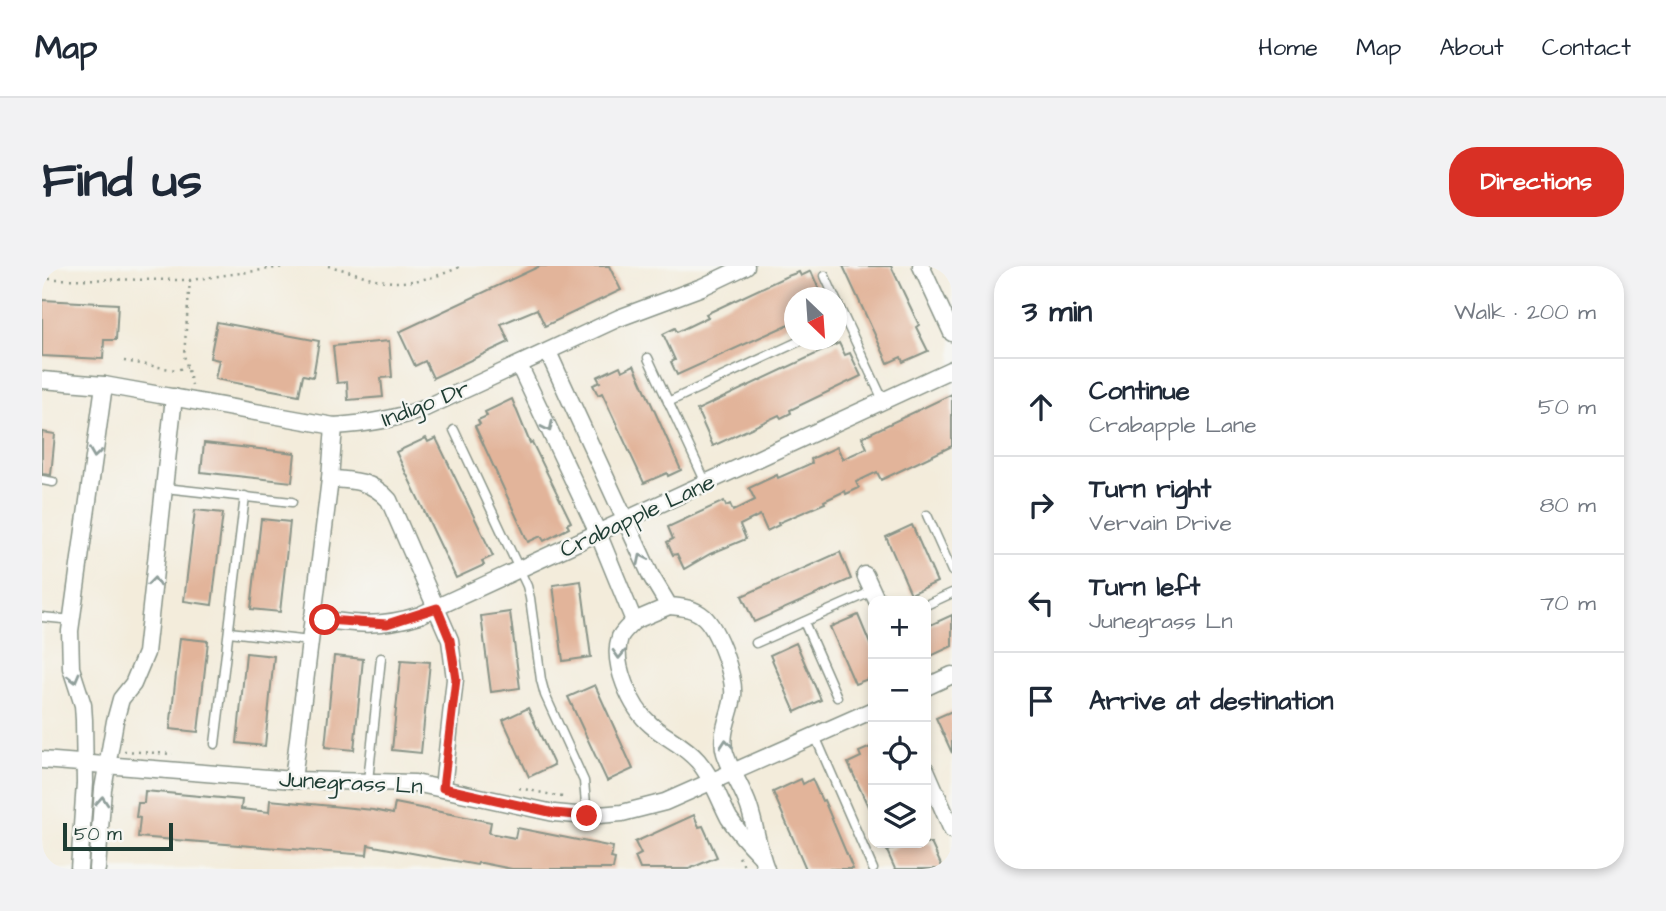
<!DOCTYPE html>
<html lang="en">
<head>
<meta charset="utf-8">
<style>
  :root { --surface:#fff; --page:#f2f2f3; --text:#1f2937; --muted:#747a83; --line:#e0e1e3; --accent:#d93025 }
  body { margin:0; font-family:"Architects Daughter",sans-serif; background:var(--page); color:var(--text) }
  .controls { position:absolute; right:21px; bottom:21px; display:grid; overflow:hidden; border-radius:14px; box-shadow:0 4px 10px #0003 }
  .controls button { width:63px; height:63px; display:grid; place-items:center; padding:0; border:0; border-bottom:2px solid var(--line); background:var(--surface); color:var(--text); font:35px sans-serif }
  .compass { position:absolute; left:742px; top:21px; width:63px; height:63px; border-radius:50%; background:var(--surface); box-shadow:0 4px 10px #0003; rotate:155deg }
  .scale { position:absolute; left:21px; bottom:18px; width:110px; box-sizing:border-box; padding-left:7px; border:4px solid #1f3d34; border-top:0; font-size:19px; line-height:24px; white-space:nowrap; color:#1f3d34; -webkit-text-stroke:5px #f6f6f2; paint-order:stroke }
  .stop { position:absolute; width:21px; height:21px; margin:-16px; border:5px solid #d93025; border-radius:50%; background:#fff }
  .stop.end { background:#d93025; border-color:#fff; box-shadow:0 2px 7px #0008 }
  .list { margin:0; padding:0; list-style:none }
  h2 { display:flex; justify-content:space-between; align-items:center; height:91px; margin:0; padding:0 28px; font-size:30px }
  h2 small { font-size:23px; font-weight:400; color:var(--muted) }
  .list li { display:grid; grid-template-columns:46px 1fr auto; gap:21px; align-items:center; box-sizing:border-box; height:98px; padding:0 28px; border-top:2px solid var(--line) }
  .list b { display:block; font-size:26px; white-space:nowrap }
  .list p { margin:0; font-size:23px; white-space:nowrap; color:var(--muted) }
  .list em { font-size:23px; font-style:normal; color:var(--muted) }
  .icon { flex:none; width:38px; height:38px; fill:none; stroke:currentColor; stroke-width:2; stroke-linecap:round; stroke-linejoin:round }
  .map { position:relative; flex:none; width:910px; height:603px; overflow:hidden; border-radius:28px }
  header { display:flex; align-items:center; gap:42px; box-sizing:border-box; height:98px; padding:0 35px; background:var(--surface); border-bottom:2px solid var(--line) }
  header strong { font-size:33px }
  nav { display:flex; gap:38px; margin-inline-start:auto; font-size:24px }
  .intro { display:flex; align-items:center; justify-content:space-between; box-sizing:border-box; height:168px; padding:0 42px }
  h1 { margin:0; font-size:49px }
  .button { padding:18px 32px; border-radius:28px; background:var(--accent); color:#fff; font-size:24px; font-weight:700 }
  main { display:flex; gap:42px; padding:0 42px }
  aside { flex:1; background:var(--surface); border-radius:28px; box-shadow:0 4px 10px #0003 }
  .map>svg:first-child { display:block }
  .building { fill:#e2b49a }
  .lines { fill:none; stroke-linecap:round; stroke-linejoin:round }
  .lane-casing { stroke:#899488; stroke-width:11 }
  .street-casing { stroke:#899488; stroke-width:19 }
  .path { stroke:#899488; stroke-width:2.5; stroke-dasharray:2 5; stroke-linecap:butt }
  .lane { stroke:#fff; stroke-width:8 }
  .street { stroke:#fff; stroke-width:16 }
  .oneway { stroke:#8f9e9a }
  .route { stroke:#d93025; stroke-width:9 }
  .labels { text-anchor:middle; stroke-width:5; stroke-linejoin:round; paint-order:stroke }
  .street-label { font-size:23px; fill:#1f3d34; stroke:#f6f6f2 }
</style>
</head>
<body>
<header>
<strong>Map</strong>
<nav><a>Home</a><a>Map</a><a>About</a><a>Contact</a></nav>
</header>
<div class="intro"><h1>Find us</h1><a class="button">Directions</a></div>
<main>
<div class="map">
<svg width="910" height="603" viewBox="0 0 910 603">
  <rect width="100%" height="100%" fill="#f6f6f2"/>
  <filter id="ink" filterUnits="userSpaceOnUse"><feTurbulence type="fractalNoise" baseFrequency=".0143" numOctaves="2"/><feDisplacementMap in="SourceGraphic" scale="14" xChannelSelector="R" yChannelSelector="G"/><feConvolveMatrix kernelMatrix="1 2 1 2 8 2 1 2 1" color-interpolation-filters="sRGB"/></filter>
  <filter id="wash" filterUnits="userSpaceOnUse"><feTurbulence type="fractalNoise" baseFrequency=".00686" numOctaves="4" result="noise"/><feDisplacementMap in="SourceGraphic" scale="28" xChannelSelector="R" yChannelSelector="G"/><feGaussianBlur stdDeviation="1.57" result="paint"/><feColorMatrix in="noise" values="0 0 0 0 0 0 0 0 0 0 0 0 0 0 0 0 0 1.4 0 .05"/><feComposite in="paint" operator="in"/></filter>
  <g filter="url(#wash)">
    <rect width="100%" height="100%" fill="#f3ecdb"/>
    <g id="blocks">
      <g class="building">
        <polygon points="498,0 567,0 579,24 503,60 495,43 459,58 467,76 391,112 383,95 373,100 357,66"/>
        <polygon points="801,0 849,0 867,38 877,59 874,61 886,85 861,96 859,91 846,97"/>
        <polygon points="769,5 779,28 771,32 752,32 752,56 635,109 629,96 633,94 621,68 633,62 635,66 666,51 664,48 743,11 757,6 759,10"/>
        <polygon points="0,34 76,38 74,74 62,74 61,93 0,90"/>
        <polygon points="175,56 277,75 271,111 261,109 257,129 173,113 177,94 168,92"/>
        <polygon points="347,75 350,111 339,112 341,131 306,134 305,116 295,117 291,80"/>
        <polygon points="797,77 803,89 808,87 819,110 748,144 749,147 739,152 737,149 671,180 655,144"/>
        <polygon points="592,99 639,204 626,210 625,207 602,217 560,127 556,129 551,119 558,116 555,111 578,100 580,105"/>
        <polygon points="910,128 910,180 839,214 835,206 814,216 817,222 804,228 803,225 782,235 783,237 736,257 737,259 725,265 718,249 698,259 704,273 668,288 642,303 635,288 631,289 625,276 631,273 626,261 682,235 684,240 688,238 691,245 713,234 707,222 735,209 736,212 770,197 769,193 795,181 801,193 825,182 820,171"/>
        <polygon points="470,133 488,177 490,176 529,256 525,258 527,262 502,275 499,270 486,276 433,160 438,158 436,154 445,150 443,146"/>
        <polygon points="0,166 13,168 9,209 0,208"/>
        <polygon points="384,172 386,176 394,172 451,290 440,295 442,299 414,312 354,186"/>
        <polygon points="162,177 253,187 250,216 159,206"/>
        <polygon points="153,244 181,247 170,339 142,335"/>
        <polygon points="219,253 248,256 238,346 209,343"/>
        <polygon points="870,259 895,316 869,328 844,271"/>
        <polygon points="798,286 809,313 712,356 700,330"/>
        <polygon points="539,315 549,391 521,395 511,319"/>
        <polygon points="468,346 478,422 449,426 439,350"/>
        <polygon points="816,349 831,385 831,411 813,418 788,361"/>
        <polygon points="910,349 910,380 887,391 884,383 884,361"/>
        <polygon points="138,372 166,375 156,466 128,463"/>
        <polygon points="754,377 779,434 753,446 728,389"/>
        <polygon points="204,387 232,390 223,480 195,477"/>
        <polygon points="292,390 321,393 312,484 283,481"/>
        <polygon points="359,394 388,396 379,487 350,484"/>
        <polygon points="553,419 591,503 565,515 526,431"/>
        <polygon points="486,442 512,499 487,511 461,454"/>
        <polygon points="910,445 910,487 894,452"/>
        <polygon points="831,480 831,551 806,497 819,491 817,486"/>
        <polygon points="759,513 761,518 770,513 780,535 782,534 811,603 764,603 731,526"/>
        <polygon points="103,525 200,534 199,543 227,546 228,534 331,544 351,548 353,537 449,556 447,567 473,572 475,562 571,581 569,592 573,593 571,603 470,603 440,597 436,597 435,599 326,579 325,589 96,571 98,552 94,551 96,537 102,537"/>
        <polygon points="652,549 657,561 661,560 675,591 647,603 598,603 593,591 599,588 593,576"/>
        <polygon points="863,577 889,577 901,603 853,603 845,585"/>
      </g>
    </g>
  </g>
  <g filter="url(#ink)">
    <use href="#blocks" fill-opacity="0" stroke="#899488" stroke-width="2"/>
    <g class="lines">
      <g class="lane-casing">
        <g id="lane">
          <polyline points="783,10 793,32"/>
          <polyline points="794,34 841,134"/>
          <polyline points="606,92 664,217"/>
          <polyline points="626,136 760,74"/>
          <polyline points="412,164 485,320 488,332 499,414 503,429 542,515 545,550"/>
          <polyline points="0,214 11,216"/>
          <polyline points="123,222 250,236"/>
          <polyline points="885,249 910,305"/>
          <polyline points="884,339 910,327"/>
          <polyline points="0,351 31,354"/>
          <polyline points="762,356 795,431"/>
          <polyline points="187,366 268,375"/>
          <polyline points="714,377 831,325"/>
          <polyline points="773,470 831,603"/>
          <polyline points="173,478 203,230"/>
          <polyline points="326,515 339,392"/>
        </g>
      </g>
      <g class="street-casing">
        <g id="street">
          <polyline points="879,0 910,67"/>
          <path d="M506 86 609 310 627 340C640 341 652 342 662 351 676 364 693 411 691 430 689 449 677 467 683 487 689 506 701 523 707 541 714 562 716 583 724 603"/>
          <path d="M477 99 556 267 592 355C587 360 581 365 578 371 569 397 589 442 609 459 625 473 640 477 656 495 670 511 677 533 687 552 696 566 706 577 718 589"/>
          <path d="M0 114 62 119 292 160C324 158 351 154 381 143L577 52 660 21 704 0"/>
          <path d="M288 213C312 214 330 215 347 234L408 374 413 413 401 522"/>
          <polyline points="823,309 835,335"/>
          <path d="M270 352C311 358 338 362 378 349L910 103"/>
          <polyline points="592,355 627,340"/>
          <polyline points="884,421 910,409"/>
          <polyline points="0,494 251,514 373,517 512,547 545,550 580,547 623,536 831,444"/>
          <polyline points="884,504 910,564"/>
          <polyline points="251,514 288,213 292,160"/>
          <polyline points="37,603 43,517 42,454 41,439 29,402 28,365 62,119"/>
          <polyline points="55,603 61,523 73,455 79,433 91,418 104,387 132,131"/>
        </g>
      </g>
      <g class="path">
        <path d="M286 0C307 4 329 14 351 16 373 17 399 10 420 0"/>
        <polyline points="0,13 148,14 249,0"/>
        <polyline points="148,14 142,89 150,119"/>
        <polyline points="82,95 134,104 145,101"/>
        <polyline points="82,485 131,488"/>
        <polyline points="477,522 525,532"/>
        <polyline points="697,591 704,603"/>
      </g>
      <use href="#lane" class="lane"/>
      <use href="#street" class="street"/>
    </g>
    <defs><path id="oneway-chevron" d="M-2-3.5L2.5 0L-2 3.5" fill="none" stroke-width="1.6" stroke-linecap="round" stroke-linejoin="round" transform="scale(1.75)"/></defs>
    <g class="oneway">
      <use href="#oneway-chevron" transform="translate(506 161) rotate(65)"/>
      <use href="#oneway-chevron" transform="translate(53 187) rotate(98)"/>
      <use href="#oneway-chevron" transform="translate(600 293) rotate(-116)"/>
      <use href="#oneway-chevron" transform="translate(112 316) rotate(-84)"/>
      <use href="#oneway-chevron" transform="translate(577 388) rotate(92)"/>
      <use href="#oneway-chevron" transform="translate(32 412) rotate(75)"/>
      <use href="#oneway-chevron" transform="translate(684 478) rotate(-95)"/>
      <use href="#oneway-chevron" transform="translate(60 535) rotate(-86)"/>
    </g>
  </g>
  <g class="lines" filter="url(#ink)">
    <polyline class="route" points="283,354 345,358 395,342 408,374 414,413 401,522 512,547 545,550"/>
  </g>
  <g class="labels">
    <g class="street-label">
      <text transform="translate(383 137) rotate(-21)" y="8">Indigo Dr</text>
      <text transform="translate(595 249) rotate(-25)" y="8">Crabapple Lane</text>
      <text transform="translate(309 516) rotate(3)" y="8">Junegrass Ln</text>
    </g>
  </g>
</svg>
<div class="controls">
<button>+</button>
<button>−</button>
<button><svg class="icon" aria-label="locate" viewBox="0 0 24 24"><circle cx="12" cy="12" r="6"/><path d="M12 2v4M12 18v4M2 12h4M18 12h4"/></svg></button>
<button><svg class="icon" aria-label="layers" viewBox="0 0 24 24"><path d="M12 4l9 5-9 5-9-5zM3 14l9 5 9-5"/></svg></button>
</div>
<svg class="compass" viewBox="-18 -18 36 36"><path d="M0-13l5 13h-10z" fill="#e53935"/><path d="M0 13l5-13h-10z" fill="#747a83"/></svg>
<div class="scale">50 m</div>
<div class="stop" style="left:283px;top:354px"></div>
<div class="stop end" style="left:545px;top:550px"></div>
</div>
<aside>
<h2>3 min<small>Walk · 200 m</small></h2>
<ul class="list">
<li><svg class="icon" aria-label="ahead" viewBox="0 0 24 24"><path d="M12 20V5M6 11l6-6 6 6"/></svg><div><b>Continue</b><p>Crabapple Lane</p></div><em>50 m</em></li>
<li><svg class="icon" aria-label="right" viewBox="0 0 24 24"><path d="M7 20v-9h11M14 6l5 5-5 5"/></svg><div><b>Turn right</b><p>Vervain Drive</p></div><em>80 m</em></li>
<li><svg class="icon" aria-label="left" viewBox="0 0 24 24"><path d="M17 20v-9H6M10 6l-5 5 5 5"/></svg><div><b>Turn left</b><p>Junegrass Ln</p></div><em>70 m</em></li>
<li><svg class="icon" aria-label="arrive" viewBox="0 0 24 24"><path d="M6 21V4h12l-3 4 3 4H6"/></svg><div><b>Arrive at destination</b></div></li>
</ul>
</aside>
</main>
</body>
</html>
